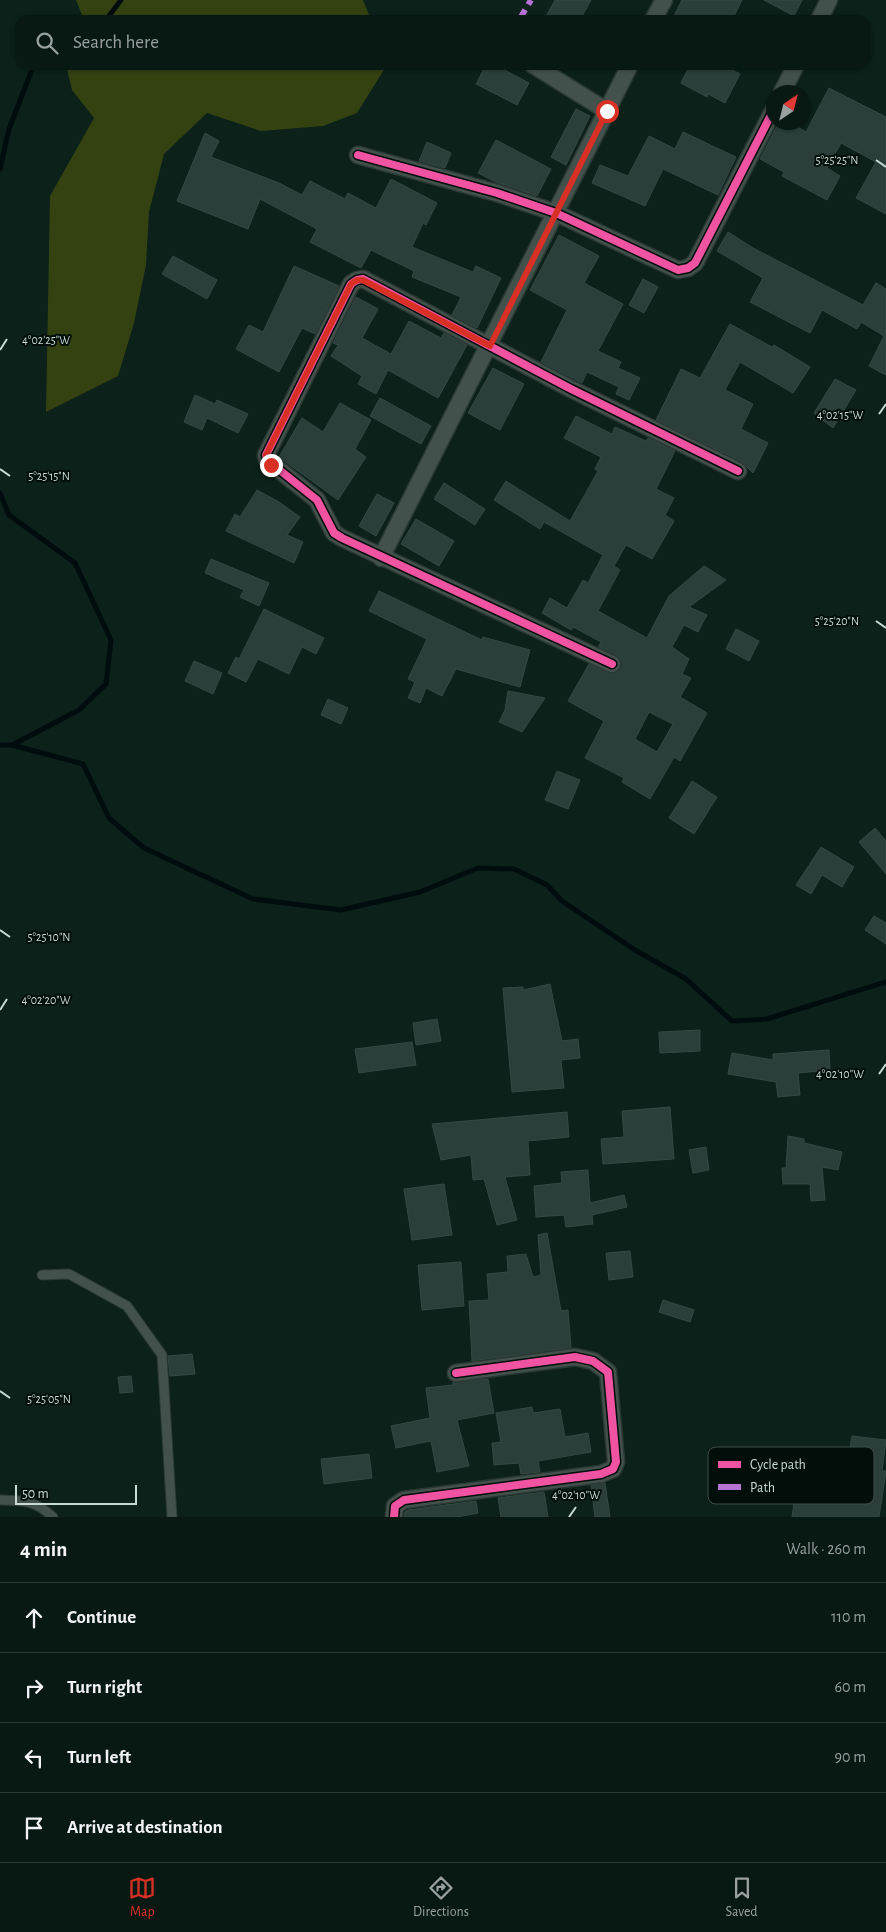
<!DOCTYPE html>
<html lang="en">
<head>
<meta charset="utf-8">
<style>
  :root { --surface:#081914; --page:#11221d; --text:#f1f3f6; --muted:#98a0a0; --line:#293834; --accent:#d93025 }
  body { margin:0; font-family:"Alegreya Sans",sans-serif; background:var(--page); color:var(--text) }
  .compass { position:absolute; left:766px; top:85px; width:45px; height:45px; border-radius:50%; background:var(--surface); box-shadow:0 1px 4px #0004; rotate:35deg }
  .scale { position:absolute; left:15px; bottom:12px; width:122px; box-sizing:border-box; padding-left:5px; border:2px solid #c7dbd3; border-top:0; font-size:14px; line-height:18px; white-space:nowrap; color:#c7dbd3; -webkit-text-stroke:4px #020e0a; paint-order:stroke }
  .stop { position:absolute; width:15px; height:15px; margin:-11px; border:4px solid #d93025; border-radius:50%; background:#fff }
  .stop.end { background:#d93025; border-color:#fff; box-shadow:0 1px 5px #0008 }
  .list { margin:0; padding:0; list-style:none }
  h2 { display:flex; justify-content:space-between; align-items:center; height:65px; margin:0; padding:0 20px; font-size:21px }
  h2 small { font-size:16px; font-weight:400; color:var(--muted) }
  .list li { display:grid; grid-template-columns:32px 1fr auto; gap:15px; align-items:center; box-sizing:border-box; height:70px; padding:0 20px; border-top:1px solid var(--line) }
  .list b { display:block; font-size:19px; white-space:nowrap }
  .list em { font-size:16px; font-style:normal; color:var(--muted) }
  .icon { flex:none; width:28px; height:28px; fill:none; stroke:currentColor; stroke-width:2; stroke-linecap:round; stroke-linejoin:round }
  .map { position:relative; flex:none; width:886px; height:1517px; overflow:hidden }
  .search { position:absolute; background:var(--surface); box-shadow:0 1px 4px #0004; left:15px; right:15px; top:15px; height:55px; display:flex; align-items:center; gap:12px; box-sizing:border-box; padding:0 18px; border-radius:15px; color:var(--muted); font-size:19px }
  .sheet { height:345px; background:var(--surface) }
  nav { display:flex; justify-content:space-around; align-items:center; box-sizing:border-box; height:70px; border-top:1px solid var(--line); background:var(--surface); font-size:14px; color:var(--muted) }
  nav a { display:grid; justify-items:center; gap:2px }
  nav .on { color:var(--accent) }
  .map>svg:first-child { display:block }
  .green { fill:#344212 }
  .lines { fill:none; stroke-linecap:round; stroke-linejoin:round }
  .stream { stroke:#010c0f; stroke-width:5 }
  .building { fill:#2b3e3a; stroke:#354844; fill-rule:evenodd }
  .service-casing { stroke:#2a3933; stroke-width:11 }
  .minor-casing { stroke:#2a3933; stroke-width:19 }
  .service { stroke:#43514c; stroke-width:9 }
  .minor { stroke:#43514c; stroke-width:16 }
  .quiet { stroke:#b673d3; stroke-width:6; stroke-dasharray:12 6; stroke-linecap:butt }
  .cycleway-casing { stroke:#020e0a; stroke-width:11 }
  .cycleway { stroke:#f153a3; stroke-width:8 }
  .route { stroke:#d93025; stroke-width:6 }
  .ticks { fill:none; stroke:#c7dbd3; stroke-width:2 }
  .key { fill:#020e0a; stroke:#3d4c46; stroke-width:1 }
  .key-label { font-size:14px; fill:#c7dbd3 }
  .ticks-label { font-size:12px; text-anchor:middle; fill:#c7dbd3; stroke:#020e0a; stroke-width:4; stroke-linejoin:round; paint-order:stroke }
</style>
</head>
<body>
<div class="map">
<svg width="886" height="1517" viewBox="0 0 886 1517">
  <rect width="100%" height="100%" fill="#0b211a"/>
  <g class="green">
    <polygon points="76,0 363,0 371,20 84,20"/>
    <polygon points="66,65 387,65 357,113 323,126 261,131 207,113 164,154 149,212 146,265 134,323 118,376 46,412 50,196 94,118 72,90"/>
  </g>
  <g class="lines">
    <g class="stream">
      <polyline points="106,20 121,0"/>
      <polyline points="0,169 9,129 33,67 36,65"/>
      <polyline points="0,493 9,515 75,563 111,640 106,684 79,710 12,745"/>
      <polyline points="0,745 12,745 83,764 109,818 144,848 253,899 341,910 420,892 478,868 514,869 547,885 562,901 635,950 686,979 732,1021 767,1019 886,982"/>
    </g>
  </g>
  <g class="building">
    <polygon points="555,0 591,0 580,20 544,20"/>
    <polygon points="682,0 742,0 732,20 672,20"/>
    <polygon points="764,0 802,0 794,16"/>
    <polygon points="486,65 495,65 529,83 517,105 476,84"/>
    <polygon points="690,65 723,65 740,74 725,103 708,94 707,97 681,83"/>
    <polygon points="829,88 886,117 886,214 856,198 876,162 841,143 827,168 840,176 827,200 782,176 784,172 760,159 779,122 789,122 806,132"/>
    <polygon points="576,109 590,116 566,165 551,157"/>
    <polygon points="683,132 736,157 718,195 663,169 645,206 592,183 600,165 628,176 649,136 675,149"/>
    <polygon points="205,133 219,141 211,157 279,183 302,195 310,181 345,199 348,193 376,208 391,179 437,203 426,225 423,223 412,247 473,272 476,266 501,278 477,328 452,315 461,297 412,277 414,271 371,250 361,268 310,242 317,229 260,199 248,229 177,201"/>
    <polygon points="496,140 551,169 537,196 496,182 478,173"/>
    <polygon points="427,142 451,153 445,168 419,161"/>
    <polygon points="728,232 753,248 863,305 876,283 886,289 886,375 869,366 884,336 861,322 857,329 822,310 810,333 750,302 763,278 717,251"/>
    <polygon points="559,235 599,256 584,283 623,304 598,351 621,362 618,368 640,378 629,400 616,394 619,387 587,372 582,383 541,362 567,310 530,290"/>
    <polygon points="173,256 217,280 207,299 162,274"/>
    <polygon points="294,266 339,286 315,334 302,328 279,372 236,349 249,325 263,332"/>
    <polygon points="643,279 658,287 644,313 629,305"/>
    <polygon points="356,297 378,309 362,338 391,354 409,321 441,338 444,333 467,345 438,398 388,370 376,394 358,384 362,376 331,356 338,345 333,343"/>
    <polygon points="730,324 772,347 774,345 810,367 793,393 740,362 725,390 753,404 741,429 768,443 753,473 742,462 656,420 681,369 700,378"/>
    <polygon points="493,368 524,384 500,430 468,413"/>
    <polygon points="835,379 856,390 833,428 814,413"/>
    <polygon points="195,395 215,404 217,400 248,414 238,433 207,418 202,430 184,422"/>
    <polygon points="380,398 431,426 421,444 370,416"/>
    <polygon points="340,403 371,420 355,449 366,457 338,500 279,457 302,418 323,432"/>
    <path d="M576 416 612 434 615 427 646 441 648 438 675 451 656 489 674 498 665 515 674 521 652 559 626 545 614 566 620 570 598 611 647 638 669 596 704 566 726 580 689 607 707 615 698 632 684 625 672 647 689 659 682 674 691 678 680 697 707 713 680 761 674 757 650 799 622 782 624 778 585 758 604 721 568 701 589 664 613 674 621 668 620 659 598 647 601 642 573 627 571 630 542 613 550 598 567 608 583 580 588 583 603 555 544 522 540 529 494 500 506 481 570 521 598 471 595 469 601 457 564 438ZM649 712 673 724 657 752 635 739Z"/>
    <polygon points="444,483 485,509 475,525 434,499"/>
    <polygon points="257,490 279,502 300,517 287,535 303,542 294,563 226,531 235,514 240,517"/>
    <polygon points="377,494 394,503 376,536 359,526"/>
    <polygon points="416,519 454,541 439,566 401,544"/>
    <polygon points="211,559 269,583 259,606 240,597 244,590 205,573"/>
    <polygon points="379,591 482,640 483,637 530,650 520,687 456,669 442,696 426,688 420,703 408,698 415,682 408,679 427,639 369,611"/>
    <polygon points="264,609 324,638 316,654 302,647 289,674 258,659 246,682 228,673 236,657 239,659"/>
    <polygon points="736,629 759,641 749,661 726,649"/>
    <polygon points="194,661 222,673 213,694 185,681"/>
    <polygon points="508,691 545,698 522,732 499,722 505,710"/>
    <polygon points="328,699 348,708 341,724 321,715"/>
    <polygon points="557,771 580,780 568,809 545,800"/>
    <polygon points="692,781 717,797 694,834 669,818"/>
    <polygon points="875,828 886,841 886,874 859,842"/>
    <polygon points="821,847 854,867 842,887 822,875 811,894 796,885"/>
    <polygon points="874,916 886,923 886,944 865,930"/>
    <polygon points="550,984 562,1041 578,1039 580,1058 561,1060 564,1088 512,1092 503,988 523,987 523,990"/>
    <polygon points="437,1019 441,1041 416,1045 413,1023"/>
    <polygon points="700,1030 700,1051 660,1053 659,1032"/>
    <polygon points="412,1042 416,1065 359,1073 355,1049"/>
    <polygon points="829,1050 830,1070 798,1073 800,1095 778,1097 776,1082 728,1074 732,1053 773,1060 773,1054"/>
    <polygon points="670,1107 674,1159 603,1164 601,1139 624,1137 622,1111"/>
    <polygon points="567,1112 569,1137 528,1141 530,1175 505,1177 517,1220 497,1225 484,1179 473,1180 471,1155 441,1160 432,1124"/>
    <polygon points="788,1136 804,1139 804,1143 842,1152 838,1170 822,1167 825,1200 811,1201 810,1184 783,1184 782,1168 786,1168"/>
    <polygon points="706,1147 709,1170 693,1173 689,1150"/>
    <polygon points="588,1170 590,1203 624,1195 627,1207 592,1215 593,1224 566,1227 564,1215 536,1217 534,1186 562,1183 561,1172"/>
    <polygon points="444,1184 452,1235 412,1240 404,1189"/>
    <polygon points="547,1233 561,1311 568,1310 571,1348 472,1361 469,1301 489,1300 487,1274 508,1272 507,1256 526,1254 533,1277 541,1275 538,1235"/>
    <polygon points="630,1251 633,1277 609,1280 606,1253"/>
    <polygon points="461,1262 464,1306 422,1310 418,1265"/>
    <polygon points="663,1300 694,1310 690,1322 659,1312"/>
    <polygon points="192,1354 195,1374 170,1376 168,1356"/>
    <polygon points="131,1376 133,1392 120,1393 118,1377"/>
    <polygon points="488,1379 494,1413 457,1420 469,1466 437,1472 431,1441 396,1448 391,1426 430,1418 426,1388 453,1385 453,1382"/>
    <polygon points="532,1407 533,1413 560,1409 565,1437 588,1433 591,1452 538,1461 540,1472 521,1474 519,1463 494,1465 492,1443 501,1442 496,1413"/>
    <polygon points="852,1436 886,1440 882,1471 886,1471 879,1517 792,1517 795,1496 840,1502"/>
    <polygon points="369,1454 372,1478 324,1484 321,1459"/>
    <polygon points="605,1483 610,1517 595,1517 591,1485"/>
    <polygon points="544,1492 548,1517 501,1517 498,1498"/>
    <polygon points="476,1501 478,1513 457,1517 404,1517 405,1512 408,1510"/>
  </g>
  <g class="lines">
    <g class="service-casing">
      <g id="service">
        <polyline points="42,1275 69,1274 127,1306 162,1355 172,1517"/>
        <path d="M0 1500C23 1500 36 1501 53 1517"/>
      </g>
    </g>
    <g class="minor-casing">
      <g id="minor">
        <polyline points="653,20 664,0"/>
        <polyline points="819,20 829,0"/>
        <polyline points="533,65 607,111"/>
        <polyline points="782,92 796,65"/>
        <polyline points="358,155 497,193 556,213 678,270 688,268 695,263 774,109"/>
        <polyline points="381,558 630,65"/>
        <polyline points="612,664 342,538 334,533 317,500 267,460 266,455 351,284 357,280 363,279 571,389 738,471"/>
        <polyline points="394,1517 395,1506 404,1500 601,1474 613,1469 616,1462 608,1372 593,1361 575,1357 456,1373"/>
      </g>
    </g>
    <use href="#service" class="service"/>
    <use href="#minor" class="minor"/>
    <polyline class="quiet" points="519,20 531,0"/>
    <g class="cycleway-casing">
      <g id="cycleway">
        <polyline points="358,155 497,193 556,213 678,270 688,268 695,263 774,109"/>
        <polyline points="612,664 342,538 334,533 317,500 267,460 266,455 351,284 357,280 363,279 571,389 738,471"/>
        <polyline points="394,1517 395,1506 404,1500 601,1474 613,1469 616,1462 608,1372 593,1361 575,1357 456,1373"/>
      </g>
    </g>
    <use href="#cycleway" class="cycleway"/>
  </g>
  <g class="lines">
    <polyline class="route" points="271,465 266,455 351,284 357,280 363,280 490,346 607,111"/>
  </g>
  <path class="ticks" d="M876 160 886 167M0 350 7 339M879 414 886 404M0 469 10 476M876 621 886 628M0 930 10 937M0 1010 7 999M879 1074 886 1064M0 1391 10 1398M569 1517 576 1507"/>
  <rect x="708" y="1447" width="166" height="57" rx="8" class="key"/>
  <rect x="718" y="1461" width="23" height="7" fill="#f153a3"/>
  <rect x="718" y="1484" width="23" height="6" fill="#b673d3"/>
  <g class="key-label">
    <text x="750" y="1469">Cycle path</text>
    <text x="750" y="1492">Path</text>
  </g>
  <g class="ticks-label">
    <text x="837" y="164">5°25'25"N</text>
    <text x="46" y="344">4°02'25"W</text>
    <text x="840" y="419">4°02'15"W</text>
    <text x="49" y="480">5°25'15"N</text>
    <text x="837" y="625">5°25'20"N</text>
    <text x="49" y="941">5°25'10"N</text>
    <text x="46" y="1004">4°02'20"W</text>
    <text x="840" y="1078">4°02'10"W</text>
    <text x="49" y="1403">5°25'05"N</text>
    <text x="576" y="1499">4°02'10"W</text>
  </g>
</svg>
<svg class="compass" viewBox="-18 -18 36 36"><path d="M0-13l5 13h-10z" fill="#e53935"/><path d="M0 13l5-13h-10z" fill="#98a0a0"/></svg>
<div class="scale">50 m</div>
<div class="stop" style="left:607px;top:111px"></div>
<div class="stop end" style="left:271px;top:465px"></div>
<div class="search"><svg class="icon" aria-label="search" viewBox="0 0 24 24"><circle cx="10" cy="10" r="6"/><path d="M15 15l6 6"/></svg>Search here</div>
</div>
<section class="sheet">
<h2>4 min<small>Walk · 260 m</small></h2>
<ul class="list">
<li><svg class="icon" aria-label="ahead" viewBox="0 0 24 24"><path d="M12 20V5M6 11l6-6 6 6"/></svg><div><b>Continue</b></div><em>110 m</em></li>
<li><svg class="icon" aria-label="right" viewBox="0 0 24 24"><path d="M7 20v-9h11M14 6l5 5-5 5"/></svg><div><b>Turn right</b></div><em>60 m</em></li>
<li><svg class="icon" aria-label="left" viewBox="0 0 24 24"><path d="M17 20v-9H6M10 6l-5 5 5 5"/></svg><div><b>Turn left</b></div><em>90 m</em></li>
<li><svg class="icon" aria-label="arrive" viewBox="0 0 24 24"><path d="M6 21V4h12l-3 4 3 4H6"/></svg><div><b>Arrive at destination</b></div></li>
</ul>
</section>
<nav>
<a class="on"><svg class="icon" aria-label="map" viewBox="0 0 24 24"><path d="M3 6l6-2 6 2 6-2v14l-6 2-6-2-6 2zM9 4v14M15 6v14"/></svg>Map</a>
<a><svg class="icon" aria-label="directions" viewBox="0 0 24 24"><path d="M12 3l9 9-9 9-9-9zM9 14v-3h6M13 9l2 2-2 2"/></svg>Directions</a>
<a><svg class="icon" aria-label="saved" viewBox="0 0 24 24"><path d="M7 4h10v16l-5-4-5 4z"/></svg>Saved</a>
</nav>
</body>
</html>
